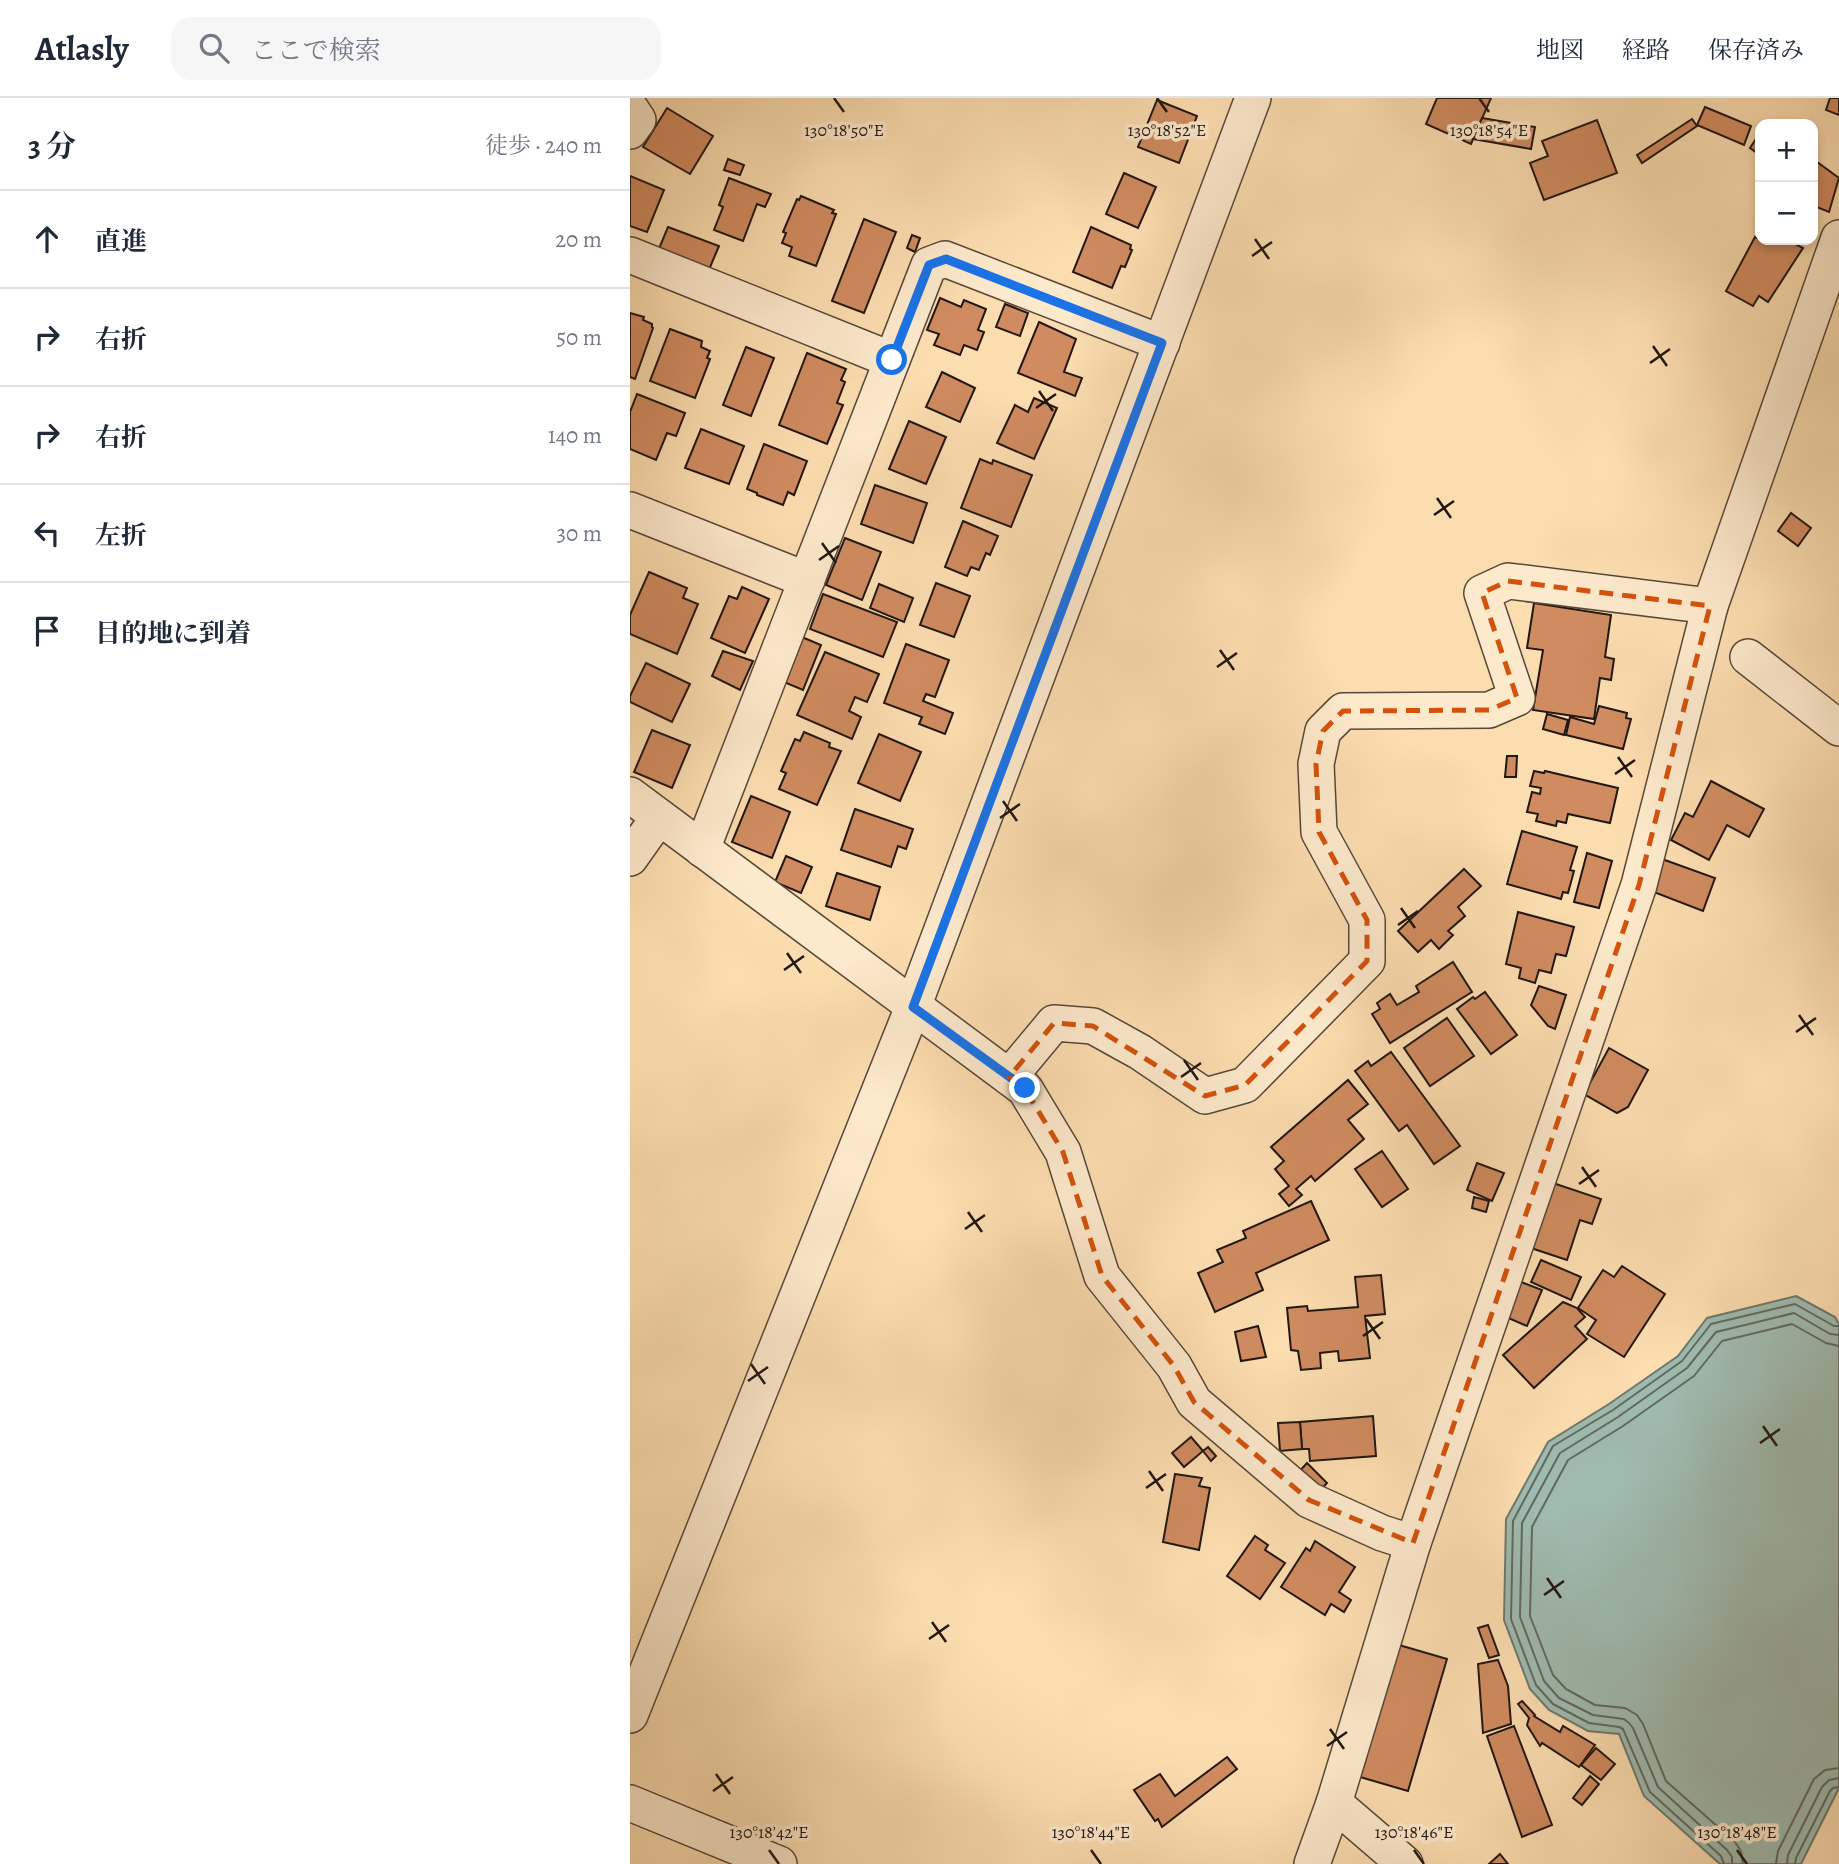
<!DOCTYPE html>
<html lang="ja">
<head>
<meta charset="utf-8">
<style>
  :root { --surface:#fff; --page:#f6f6f7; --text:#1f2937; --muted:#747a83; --line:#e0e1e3 }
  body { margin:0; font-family:Alegreya,"Noto Serif JP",serif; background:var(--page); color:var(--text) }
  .controls { position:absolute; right:21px; top:21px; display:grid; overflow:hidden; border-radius:14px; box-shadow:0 4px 10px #0003 }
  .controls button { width:63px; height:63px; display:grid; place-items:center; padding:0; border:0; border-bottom:2px solid var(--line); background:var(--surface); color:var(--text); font:35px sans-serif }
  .stop { position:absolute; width:21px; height:21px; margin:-16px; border:5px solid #1a73e8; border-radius:50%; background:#fff }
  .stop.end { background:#1a73e8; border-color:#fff; box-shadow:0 2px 7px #0008 }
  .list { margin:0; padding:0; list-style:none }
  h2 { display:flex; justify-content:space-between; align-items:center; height:91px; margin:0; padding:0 28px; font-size:30px }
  h2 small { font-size:23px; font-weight:400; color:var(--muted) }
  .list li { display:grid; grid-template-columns:46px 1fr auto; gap:21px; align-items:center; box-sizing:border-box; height:98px; padding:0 28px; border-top:2px solid var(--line) }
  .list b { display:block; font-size:26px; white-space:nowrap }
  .list em { font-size:23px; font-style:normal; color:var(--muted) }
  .icon { flex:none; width:38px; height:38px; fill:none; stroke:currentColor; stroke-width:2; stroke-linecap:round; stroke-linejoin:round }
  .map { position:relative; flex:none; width:1209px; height:1766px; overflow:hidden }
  header { display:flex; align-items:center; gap:42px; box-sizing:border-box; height:98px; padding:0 35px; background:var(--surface); border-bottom:2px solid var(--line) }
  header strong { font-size:33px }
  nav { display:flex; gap:38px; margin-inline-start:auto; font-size:24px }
  .search { width:490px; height:63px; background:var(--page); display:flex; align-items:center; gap:18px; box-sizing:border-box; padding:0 24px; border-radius:21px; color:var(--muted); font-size:26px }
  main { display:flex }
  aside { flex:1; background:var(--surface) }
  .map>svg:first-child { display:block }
  .water { fill:#9fbbaf; stroke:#6d796f; stroke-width:2 }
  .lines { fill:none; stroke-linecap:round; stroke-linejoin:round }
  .shore { stroke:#606960; stroke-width:2 }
  .building { fill:#d08b60; stroke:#211710; stroke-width:2 }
  .street-casing { stroke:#584838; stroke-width:38 }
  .street { stroke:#fde9cc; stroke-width:35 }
  .route { stroke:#1a73e8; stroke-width:9 }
  .marked { fill:none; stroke:#d4520c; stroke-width:5; stroke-dasharray:14 9; stroke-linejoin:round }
  .ticks { fill:none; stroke:#211710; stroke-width:2.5 }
  .ticks-label { font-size:18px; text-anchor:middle; fill:#211710; stroke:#fde9cc; stroke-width:7; stroke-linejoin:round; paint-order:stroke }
</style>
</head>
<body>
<header>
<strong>Atlasly</strong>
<div class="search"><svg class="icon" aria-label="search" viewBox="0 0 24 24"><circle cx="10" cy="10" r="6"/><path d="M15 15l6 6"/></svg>ここで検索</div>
<nav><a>地図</a><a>経路</a><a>保存済み</a></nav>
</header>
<main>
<aside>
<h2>3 分<small>徒歩 · 240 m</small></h2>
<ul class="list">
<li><svg class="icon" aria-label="ahead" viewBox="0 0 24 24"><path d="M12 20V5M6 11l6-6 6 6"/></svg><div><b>直進</b></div><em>20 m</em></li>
<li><svg class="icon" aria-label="right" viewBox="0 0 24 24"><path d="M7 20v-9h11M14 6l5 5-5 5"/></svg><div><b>右折</b></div><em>50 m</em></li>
<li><svg class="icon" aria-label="right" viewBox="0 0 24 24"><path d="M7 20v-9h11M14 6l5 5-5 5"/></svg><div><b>右折</b></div><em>140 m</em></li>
<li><svg class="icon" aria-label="left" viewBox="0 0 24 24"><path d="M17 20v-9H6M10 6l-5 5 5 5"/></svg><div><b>左折</b></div><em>30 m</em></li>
<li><svg class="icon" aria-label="arrive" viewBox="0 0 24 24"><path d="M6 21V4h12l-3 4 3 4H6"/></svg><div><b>目的地に到着</b></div></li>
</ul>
</aside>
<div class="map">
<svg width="1209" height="1766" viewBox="0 0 1209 1766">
  <rect width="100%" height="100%" fill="#fcddb0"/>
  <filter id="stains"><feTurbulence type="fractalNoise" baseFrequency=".00286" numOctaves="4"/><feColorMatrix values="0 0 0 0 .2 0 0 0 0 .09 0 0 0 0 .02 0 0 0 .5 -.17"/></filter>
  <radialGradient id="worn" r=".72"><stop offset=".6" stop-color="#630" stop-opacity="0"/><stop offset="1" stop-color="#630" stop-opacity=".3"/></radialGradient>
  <polygon class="water" points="1166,1198 1205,1219 1209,1226 1209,1690 1171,1766 1090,1766 1014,1698 989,1636 958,1633 919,1612 900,1591 874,1522 876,1421 918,1344 979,1306 1048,1258 1077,1220"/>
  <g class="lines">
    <g class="shore">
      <polyline points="1094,1766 1091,1758 1020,1694 993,1631 989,1629 959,1625 923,1606 906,1587 881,1521 883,1423 923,1348 983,1312 1052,1263 1081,1226 1165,1206 1204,1228 1209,1228"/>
      <polyline points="1102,1766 1102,1759 1097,1752 1028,1689 1003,1630 999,1625 994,1621 963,1617 929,1600 914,1583 890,1519 892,1425 930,1355 988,1319 1057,1270 1086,1234 1164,1215 1200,1236 1209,1237"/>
      <polyline points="1113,1766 1111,1753 1105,1744 1036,1683 1013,1626 1007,1617 995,1610 965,1607 936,1591 923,1577 900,1518 902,1429 938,1362 993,1328 1064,1278 1092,1243 1162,1226 1196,1245 1209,1248"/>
      <polyline points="1146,1766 1148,1753 1184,1681 1195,1672 1209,1670"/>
      <polyline points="1157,1766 1158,1757 1192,1689 1199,1682 1209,1680"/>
      <polyline points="1165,1766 1166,1760 1200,1693 1203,1690 1209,1689"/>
    </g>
  </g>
  <g class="building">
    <polygon points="807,0 861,0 841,46 796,26"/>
    <polygon points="1200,0 1209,0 1209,17 1196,12"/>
    <polygon points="527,2 567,18 549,65 508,49"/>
    <polygon points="1075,9 1121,28 1114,47 1067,27"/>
    <polygon points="37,10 83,38 60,76 13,49"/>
    <polygon points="852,20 905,29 901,51 843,41"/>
    <polygon points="1062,21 1067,28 1012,65 1007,57"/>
    <polygon points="967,22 987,75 914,102 900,65 918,58 912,43"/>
    <polygon points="1130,35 1130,57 1120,50"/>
    <polygon points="98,61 114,67 110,77 94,72"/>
    <polygon points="1183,61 1209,80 1199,114 1184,108 1186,99 1183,96"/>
    <polygon points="494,75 526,89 508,130 476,116"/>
    <polygon points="0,78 34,92 17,134 0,128"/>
    <polygon points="99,80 141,96 135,109 127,106 113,143 84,132 93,109 89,107"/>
    <polygon points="171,98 204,112 202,115 206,116 186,168 159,158 162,149 152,145 156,135 153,134 167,101 169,102"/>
    <polygon points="234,121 266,134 234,215 202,203"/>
    <polygon points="38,129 89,148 78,174 28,153"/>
    <polygon points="461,129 501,147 500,151 502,152 495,169 491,168 482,190 443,174"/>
    <polygon points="282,137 290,140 285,154 277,150"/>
    <polygon points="1125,139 1130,142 1158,142 1173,150 1138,204 1129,198 1123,208 1096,193"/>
    <polygon points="310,200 331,209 334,202 356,211 348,232 354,234 347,252 334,247 330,257 304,247 309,236 297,232"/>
    <polygon points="375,206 398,215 390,238 366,229"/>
    <polygon points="0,215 14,219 13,222 22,226 22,229 23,230 5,281 0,279"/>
    <polygon points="409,224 446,241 434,274 452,280 445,298 388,275"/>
    <polygon points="40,231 72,243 71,249 80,253 77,260 80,261 65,300 20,283"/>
    <polygon points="116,249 144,260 121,318 93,307"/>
    <polygon points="177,255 216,271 211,282 215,284 207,305 213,307 197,346 149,327"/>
    <polygon points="312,274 345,290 330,324 296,309"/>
    <polygon points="7,296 55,315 46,338 37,335 26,362 0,351 0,314"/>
    <polygon points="404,300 427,310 404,361 367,345 385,307 398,314"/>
    <polygon points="279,323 316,339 296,386 259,371"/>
    <polygon points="71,331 114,348 99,386 55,370"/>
    <polygon points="134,346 177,363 164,397 158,394 153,407 127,397 127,395 117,391"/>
    <polygon points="350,361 362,366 363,362 402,377 381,429 331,410"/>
    <polygon points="245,387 297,405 283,445 231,426"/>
    <polygon points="1161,415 1181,430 1168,448 1148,433"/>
    <polygon points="333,423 368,438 360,457 356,455 349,472 341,469 337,478 315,469"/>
    <polygon points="215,440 251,454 232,502 196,487"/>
    <polygon points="19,474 57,490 53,500 68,506 47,556 0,536 0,517"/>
    <polygon points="306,485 340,498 324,539 290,527"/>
    <polygon points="249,486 283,500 274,524 240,510"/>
    <polygon points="112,489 139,501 115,555 81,540 99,498 107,501"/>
    <polygon points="193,496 267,524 253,559 180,531"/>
    <polygon points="904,505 981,517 975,559 984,561 981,582 970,580 964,621 903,612 913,552 897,550"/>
    <polygon points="167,537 191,547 173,592 149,582"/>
    <polygon points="276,546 319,562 305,599 296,596 293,603 323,615 315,636 289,626 292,619 254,605"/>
    <polygon points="93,553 123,563 110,592 82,578"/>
    <polygon points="195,554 249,576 237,604 225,599 219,613 231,619 222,641 167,617"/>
    <polygon points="16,565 60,586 42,624 0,604 0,598"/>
    <polygon points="969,608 997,615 996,620 1001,621 993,651 936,637 940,619 964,626"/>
    <polygon points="917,616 938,622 934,637 913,631"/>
    <polygon points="22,632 60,647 42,690 4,674"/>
    <polygon points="174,634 200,645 199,649 211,653 187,707 149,691 156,675 151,673 165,641 170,643"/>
    <polygon points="249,636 291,654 270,703 228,685"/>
    <polygon points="877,658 887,658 886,679 875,679"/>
    <polygon points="904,673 914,675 915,673 988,690 980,725 938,716 936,725 927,723 926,728 906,723 908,716 897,714 902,694 910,696 911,690 900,688"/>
    <polygon points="1081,683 1134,711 1119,739 1097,727 1079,762 1041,742 1055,715 1063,719"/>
    <polygon points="121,698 160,714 142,760 102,744"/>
    <polygon points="225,711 283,731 276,751 268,748 261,769 211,752"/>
    <polygon points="892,733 947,749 940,772 944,773 938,795 933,794 931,801 877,786"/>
    <polygon points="957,755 982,763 969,810 944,804"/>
    <polygon points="156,758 182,769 171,795 145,784"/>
    <polygon points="1032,761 1085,780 1073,813 1021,793"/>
    <polygon points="834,771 851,788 828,809 835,818 818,833 823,837 809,851 801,842 788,854 768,833"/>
    <polygon points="207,775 250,789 240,822 196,808"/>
    <polygon points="888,814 944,829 936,858 926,856 921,875 909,872 905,885 889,880 891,870 876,866"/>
    <polygon points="823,864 842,894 760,945 742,916 750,911 747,905 760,896 767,907 789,894 786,888"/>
    <polygon points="909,888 936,897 925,931 918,928 901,907"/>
    <polygon points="855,894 887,937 861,956 827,911 843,899 845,901"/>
    <polygon points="817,920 844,958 800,988 774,950"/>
    <polygon points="979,950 1018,972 998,1009 987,1015 954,996"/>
    <polygon points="761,954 830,1048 804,1066 777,1027 769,1033 725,973 738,963 741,968"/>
    <polygon points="718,982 738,1006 718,1022 734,1041 685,1083 681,1078 666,1091 672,1097 659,1108 649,1096 659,1088 645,1071 654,1063 641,1049"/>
    <polygon points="752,1053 778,1091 752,1109 725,1071"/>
    <polygon points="847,1065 874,1075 862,1103 837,1092"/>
    <polygon points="923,1085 971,1101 962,1126 950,1122 937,1162 901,1150"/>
    <polygon points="844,1099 859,1103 856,1114 842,1110"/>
    <polygon points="681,1103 699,1142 626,1175 633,1192 585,1214 568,1175 593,1164 587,1152 616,1140 613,1133"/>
    <polygon points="911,1162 951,1179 941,1202 901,1184"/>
    <polygon points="992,1168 1035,1196 994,1259 957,1236 966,1222 948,1210 973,1172 984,1179"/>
    <polygon points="751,1177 755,1216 735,1218 740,1260 709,1263 708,1253 690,1255 691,1270 671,1272 668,1253 661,1252 657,1210 677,1208 678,1213 728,1209 725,1179"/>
    <polygon points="891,1184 912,1192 897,1228 876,1219"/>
    <polygon points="933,1204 947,1210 955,1219 945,1228 957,1241 904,1290 873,1257"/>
    <polygon points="628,1228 636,1259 611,1263 605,1234"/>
    <polygon points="743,1318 746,1358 680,1363 679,1351 672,1351 670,1324"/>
    <polygon points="670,1324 672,1351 650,1353 648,1325"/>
    <polygon points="561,1339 573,1353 554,1369 542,1355"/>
    <polygon points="578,1349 586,1358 581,1363 573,1353"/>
    <polygon points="677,1365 697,1385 687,1396 667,1376"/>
    <polygon points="545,1376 572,1380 569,1388 580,1390 569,1452 533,1444"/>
    <polygon points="625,1438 638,1447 635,1452 655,1465 630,1501 597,1478"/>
    <polygon points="685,1443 725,1469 709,1494 721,1502 714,1514 701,1506 695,1517 651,1489 676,1450 680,1453"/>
    <polygon points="858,1527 869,1557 859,1560 848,1530"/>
    <polygon points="769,1547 817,1561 778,1693 730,1679"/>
    <polygon points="868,1562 878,1588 881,1626 853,1635 848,1566"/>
    <polygon points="892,1603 905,1617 904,1618 930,1634 933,1628 965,1647 949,1669 912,1645 910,1648 897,1627 899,1620 888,1606"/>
    <polygon points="884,1628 922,1727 892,1739 857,1638"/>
    <polygon points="966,1650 985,1666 971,1682 951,1667"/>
    <polygon points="597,1659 607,1671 532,1729 528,1721 525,1723 504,1692 530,1676 545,1698"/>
    <polygon points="960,1678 969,1686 952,1707 943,1700"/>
    <polygon points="870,1756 878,1766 859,1766"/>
  </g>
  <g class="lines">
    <g class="street-casing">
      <g id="street">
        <polyline points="0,10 8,22 0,33"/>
        <polyline points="0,157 262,262"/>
        <polyline points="0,412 177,482"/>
        <polyline points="1118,559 1209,630"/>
        <polyline points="0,697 395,991 433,1054 472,1178 544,1268 564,1304 679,1402 752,1435 783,1445"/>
        <polyline points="72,751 299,167 315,161 532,245"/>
        <polyline points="0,760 29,719"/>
        <polyline points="379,979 424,925 463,928 510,954 575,998 615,987 737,863 737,822 689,734 686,666 693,633 713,613 859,612 887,600 852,495 878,483 1080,508 1209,140"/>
        <polyline points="0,1617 283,909 623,0"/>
        <polyline points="0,1705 149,1766"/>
        <polyline points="704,1705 775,1766"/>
        <polyline points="682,1766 704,1705 783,1445 1009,787 1080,508"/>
      </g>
    </g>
    <use href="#street" class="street"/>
  </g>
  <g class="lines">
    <polyline class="route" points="262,262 299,167 316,161 532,245 283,909 395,990"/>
  </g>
  <path class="marked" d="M878 483 1080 508 1009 787 783 1445 679 1402 564 1304 544 1268 472 1178 433 1054 395 991 379 979 424 925 463 928 575 998 615 987 737 863V822L689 734 686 666 693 633 713 613 859 612 887 600 852 495Z"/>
  <path class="ticks" d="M204 0 214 14M527 0 537 14M849 0 859 14M625 141 639 161M622 158 642 144M1023 248 1037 268M1020 265 1040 251M409 293 423 313M406 310 426 296M807 400 821 420M804 417 824 403M192 445 206 465M189 462 209 448M590 552 604 572M587 569 607 555M988 659 1002 679M985 676 1005 662M373 703 387 723M370 720 390 706M771 810 785 830M768 827 788 813M157 855 171 875M154 872 174 858M1169 917 1183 937M1166 934 1186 920M554 962 568 982M551 979 571 965M952 1069 966 1089M949 1086 969 1072M338 1114 352 1134M335 1131 355 1117M736 1221 750 1241M733 1238 753 1224M121 1266 135 1286M118 1283 138 1269M1133 1328 1147 1348M1130 1345 1150 1331M519 1373 533 1393M516 1390 536 1376M917 1480 931 1500M914 1497 934 1483M302 1524 316 1544M299 1541 319 1527M700 1631 714 1651M697 1648 717 1634M86 1676 100 1696M83 1693 103 1679M139 1752 149 1766M461 1752 471 1766M784 1752 794 1766M1107 1752 1117 1766"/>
  <g class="ticks-label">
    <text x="214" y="38">130°18'50"E</text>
    <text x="537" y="38">130°18'52"E</text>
    <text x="859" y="38">130°18'54"E</text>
    <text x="139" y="1740">130°18'42"E</text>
    <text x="461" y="1740">130°18'44"E</text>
    <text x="784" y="1740">130°18'46"E</text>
    <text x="1107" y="1740">130°18'48"E</text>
  </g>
  <rect width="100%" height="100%" filter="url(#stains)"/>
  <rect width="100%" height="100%" fill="url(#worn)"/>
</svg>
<div class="controls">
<button>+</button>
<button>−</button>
</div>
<div class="stop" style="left:262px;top:262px"></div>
<div class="stop end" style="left:395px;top:990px"></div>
</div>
</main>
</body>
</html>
